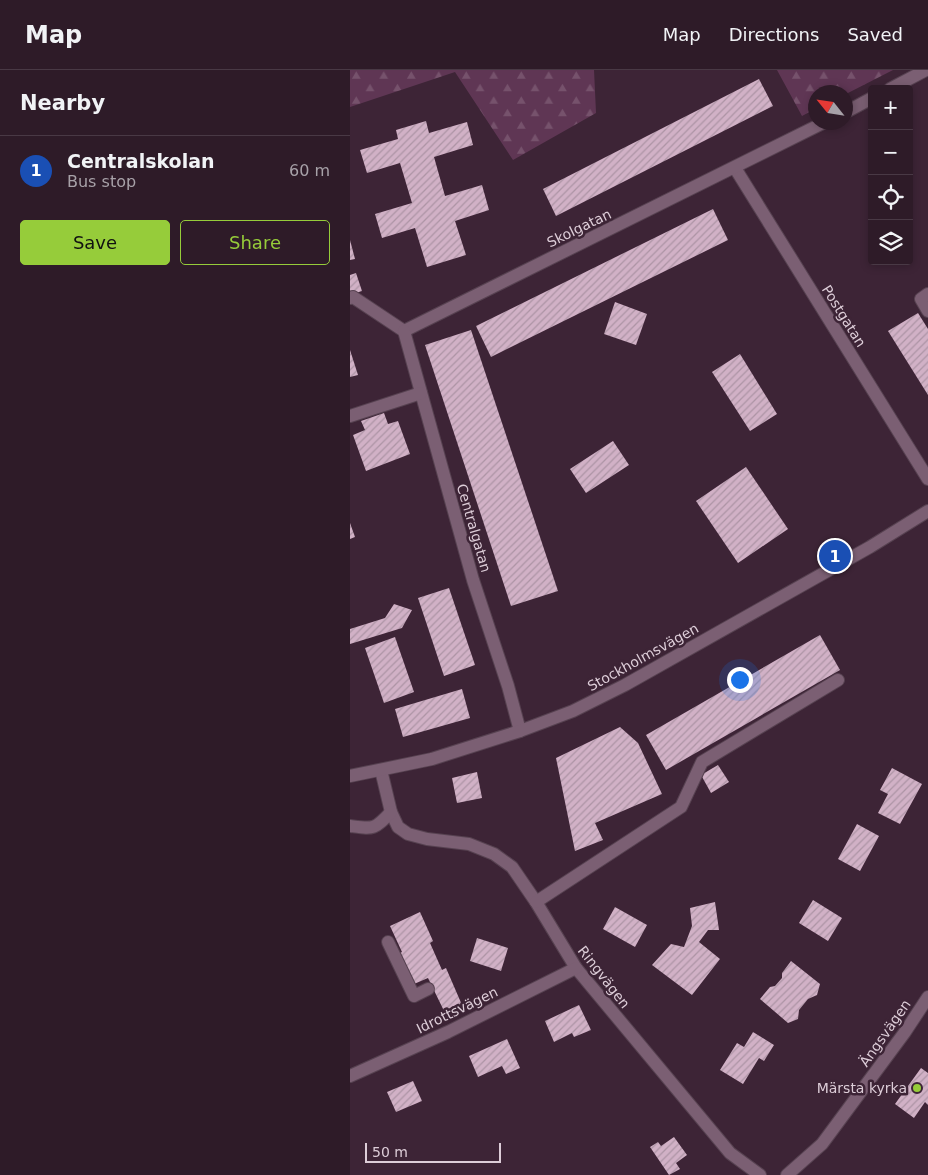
<!DOCTYPE html>
<html lang="en">
<head>
<meta charset="utf-8">
<style>
  :root { --surface:#2e1b28; --page:#362430; --text:#f1f3f6; --muted:#a7a1a8; --line:#493945; --accent:#96cc3a }
  body { margin:0; font-family:"DejaVu Sans",sans-serif; background:var(--page); color:var(--text) }
  .controls { position:absolute; right:15px; top:15px; display:grid; overflow:hidden; border-radius:5px; box-shadow:0 2px 8px #0003 }
  .controls button { width:45px; height:45px; display:grid; place-items:center; padding:0; border:0; border-bottom:1px solid var(--line); background:var(--surface); color:var(--text); font:25px sans-serif }
  .compass { position:absolute; left:458px; top:15px; width:45px; height:45px; border-radius:50%; background:var(--surface); box-shadow:0 2px 8px #0003; rotate:300deg }
  .scale { position:absolute; left:15px; bottom:12px; width:136px; box-sizing:border-box; padding-left:5px; border:2px solid #ddcdd8; border-top:0; font-size:14px; line-height:18px; white-space:nowrap; color:#ddcdd8; -webkit-text-stroke:4px #3d2436; paint-order:stroke }
  .you { position:absolute; left:389px; top:609px; width:18px; height:18px; margin:-12px; border:4px solid #fff; border-radius:50%; background:#1a73e8; box-shadow:0 0 0 8px #1a73e833 }
  .badge { display:grid; place-items:center; width:32px; height:32px; border-radius:50%; background:var(--accent); color:#fff; font-size:16px; font-weight:700 }
  .pin { position:absolute; translate:-50% -50%; border:2px solid #fff; box-shadow:0 1px 5px #0006 }
  .list { margin:0; padding:0; list-style:none }
  h2 { display:flex; justify-content:space-between; align-items:center; height:65px; margin:0; padding:0 20px; font-size:21px }
  h2 small { font-size:16px; font-weight:400; color:var(--muted) }
  .list li { display:grid; grid-template-columns:32px 1fr auto; gap:15px; align-items:center; box-sizing:border-box; height:70px; padding:0 20px; border-top:1px solid var(--line) }
  .list b { display:block; font-size:19px; white-space:nowrap }
  .list p { margin:0; font-size:16px; white-space:nowrap; color:var(--muted) }
  .list em { font-size:16px; font-style:normal; color:var(--muted) }
  .actions { display:flex; gap:10px; padding:15px 20px }
  .actions a { flex:1; padding:11px 0; border:1px solid var(--accent); border-radius:5px; text-align:center; font-size:18px; color:var(--accent) }
  .actions .main { background:var(--accent); color:#111 }
  .icon { flex:none; width:28px; height:28px; fill:none; stroke:currentColor; stroke-width:2; stroke-linecap:round; stroke-linejoin:round }
  .map { position:relative; flex:none; width:578px; height:1105px; overflow:hidden }
  header { display:flex; align-items:center; gap:30px; box-sizing:border-box; height:70px; padding:0 25px; background:var(--surface); border-bottom:1px solid var(--line) }
  header strong { font-size:24px }
  nav { display:flex; gap:28px; margin-inline-start:auto; font-size:18px }
  main { display:flex }
  aside { flex:1; background:var(--surface) }
  .map>svg:first-child { display:block }
  .forest { fill:url(#forest-firs) }
  .building { fill:url(#building-hatch) }
  .lines { fill:none; stroke-linecap:round; stroke-linejoin:round }
  .minor-casing { stroke:#574251; stroke-width:14 }
  .minor { stroke:#7b5f73; stroke-width:12 }
  .poi-dot { fill:#96cc3a; stroke:#3d2436; stroke-width:2 }
  .labels { text-anchor:middle; stroke-width:5; stroke-linejoin:round; paint-order:stroke }
  .street-label { font-size:14px; fill:#ddcdd8; stroke:#3d2436 }
  .poi-label { font-size:14px; fill:#ddcdd8; stroke:#3d2436; text-anchor:end }
</style>
</head>
<body>
<header>
<strong>Map</strong>
<nav><a>Map</a><a>Directions</a><a>Saved</a></nav>
</header>
<main>
<aside>
<h2>Nearby<small></small></h2>
<ul class="list">
<li><span class="badge" style="background:#1a4fb4">1</span><div><b>Centralskolan</b><p>Bus stop</p></div><em>60 m</em></li>
</ul>
<div class="actions"><a class="main">Save</a><a>Share</a></div>
</aside>
<div class="map">
<svg width="578" height="1105" viewBox="0 0 578 1105">
  <defs>
    <pattern id="forest-firs" width="22" height="20" patternUnits="userSpaceOnUse" patternTransform="scale(1.25)"><rect width="22" height="20" fill="#5f3654"/><path d="M5 1l3.5 6h-7zM16 11l3.5 6h-7z" fill="#76526c"/></pattern>
    <pattern id="building-hatch" width="6" height="6" patternUnits="userSpaceOnUse" patternTransform="scale(1.25)"><rect width="6" height="6" fill="#d1b1c6"/><path d="M-1 1l2-2M0 6l6-6M5 7l2-2" fill="none" stroke="#ad94a5"/></pattern>
  </defs>
  <rect width="100%" height="100%" fill="#3d2436"/>
  <g class="forest">
    <polygon points="0,0 244,0 246,43 163,90 105,2 0,37"/>
    <polygon points="427,0 543,0 496,24 466,22 465,39 452,46"/>
  </g>
  <g class="building">
    <polygon points="409,9 423,36 206,146 193,119"/>
    <polygon points="76,51 79,63 117,52 123,75 84,87 95,126 132,115 139,140 105,151 116,185 77,197 65,158 32,168 25,144 62,133 50,93 17,103 10,80 48,69 46,60"/>
    <polygon points="363,139 378,170 141,287 126,256"/>
    <polygon points="0,170 5,189 0,190"/>
    <polygon points="6,203 12,221 0,225 0,205"/>
    <polygon points="265,232 297,244 286,275 254,264"/>
    <polygon points="568,243 578,259 578,325 538,261"/>
    <polygon points="121,260 208,521 161,536 75,275"/>
    <polygon points="0,280 8,305 0,307"/>
    <polygon points="390,284 427,344 400,361 362,302"/>
    <polygon points="34,343 38,354 48,351 60,384 16,401 3,365 15,360 11,351"/>
    <polygon points="263,371 279,395 236,423 220,399"/>
    <polygon points="396,397 438,459 388,493 346,431"/>
    <polygon points="0,453 5,467 0,469"/>
    <polygon points="99,518 125,595 94,606 68,528"/>
    <polygon points="44,534 62,540 52,558 0,574 0,559 35,548"/>
    <polygon points="470,565 490,600 316,700 296,665"/>
    <polygon points="45,567 64,622 34,633 15,578"/>
    <polygon points="112,619 120,648 53,667 45,639"/>
    <polygon points="270,657 288,673 312,724 245,753 253,770 225,781 206,688"/>
    <polygon points="368,695 379,712 361,723 351,705"/>
    <polygon points="542,698 572,714 550,754 528,743 538,724 530,720"/>
    <polygon points="127,702 132,728 107,733 102,708"/>
    <polygon points="507,754 529,766 510,801 488,789"/>
    <polygon points="463,830 492,848 478,871 449,853"/>
    <polygon points="365,832 369,860 358,860 349,872 370,889 342,925 302,895 321,874 334,877 342,856 340,838"/>
    <polygon points="265,837 297,855 285,877 253,859"/>
    <polygon points="70,842 83,871 80,873 92,900 96,898 112,935 95,943 78,908 64,914 50,883 52,882 40,856"/>
    <polygon points="127,868 158,878 151,901 120,891"/>
    <polygon points="441,891 470,914 467,925 458,929 449,940 448,949 438,953 410,929 420,917 425,916 432,908 432,903"/>
    <polygon points="229,935 241,960 224,967 222,963 204,972 195,951"/>
    <polygon points="403,962 424,975 414,991 409,988 393,1014 370,1000 387,973 394,977"/>
    <polygon points="157,969 170,998 156,1004 152,996 128,1007 119,986"/>
    <polygon points="571,998 578,1003 578,1035 575,1032 564,1048 545,1034"/>
    <polygon points="63,1011 72,1031 46,1042 37,1022"/>
    <polygon points="324,1067 337,1085 326,1093 330,1099 319,1105 300,1077 308,1072 311,1076"/>
  </g>
  <g class="lines">
    <g class="minor-casing">
      <g id="minor">
        <polyline points="540,19 576,0"/>
        <polyline points="496,42 522,28"/>
        <polyline points="385,98 578,409"/>
        <polyline points="578,224 571,229 578,241"/>
        <polyline points="0,228 3,227 54,261"/>
        <polyline points="54,261 475,52"/>
        <polyline points="54,261 123,510 158,616 170,661"/>
        <polyline points="0,346 71,323"/>
        <polyline points="31,700 41,742 48,757 58,764 77,769 119,774 144,784 162,797 186,832 226,898 380,1083 410,1105"/>
        <polyline points="0,706 82,689 170,661 223,641 275,615 520,477 578,441"/>
        <path d="M0 756C24 759 24 760 41 742"/>
        <polyline points="186,832 331,737 352,692 488,610"/>
        <polyline points="38,872 64,926 78,919"/>
        <polyline points="0,1006 98,962 226,898"/>
        <polyline points="437,1105 472,1074 555,962 578,927"/>
      </g>
    </g>
    <use href="#minor" class="minor"/>
  </g>
  <circle class="poi-dot" cx="567" cy="1018" r="5"/>
  <g class="labels">
    <g class="street-label">
      <text transform="translate(229 158) rotate(-26)" y="5">Skolgatan</text>
      <text transform="translate(494 246) rotate(58)" y="5">Postgatan</text>
      <text transform="translate(124 458) rotate(74)" y="5">Centralgatan</text>
      <text transform="translate(293 587) rotate(-29)" y="5">Stockholmsvägen</text>
      <text transform="translate(254 907) rotate(52)" y="5">Ringvägen</text>
      <text transform="translate(107 940) rotate(-26)" y="5">Idrottsvägen</text>
      <text transform="translate(535 963) rotate(-55)" y="5">Ängsvägen</text>
    </g>
    <g class="poi-label">
      <text x="557" y="1023">Märsta kyrka</text>
    </g>
  </g>
</svg>
<div class="controls">
<button>+</button>
<button>−</button>
<button><svg class="icon" aria-label="locate" viewBox="0 0 24 24"><circle cx="12" cy="12" r="6"/><path d="M12 2v4M12 18v4M2 12h4M18 12h4"/></svg></button>
<button><svg class="icon" aria-label="layers" viewBox="0 0 24 24"><path d="M12 4l9 5-9 5-9-5zM3 14l9 5 9-5"/></svg></button>
</div>
<svg class="compass" viewBox="-18 -18 36 36"><path d="M0-13l5 13h-10z" fill="#e53935"/><path d="M0 13l5-13h-10z" fill="#a7a1a8"/></svg>
<div class="scale">50 m</div>
<div class="you"></div>
<div class="pin badge" style="left:485px;top:486px;background:#1a4fb4">1</div>
</div>
</main>
</body>
</html>
